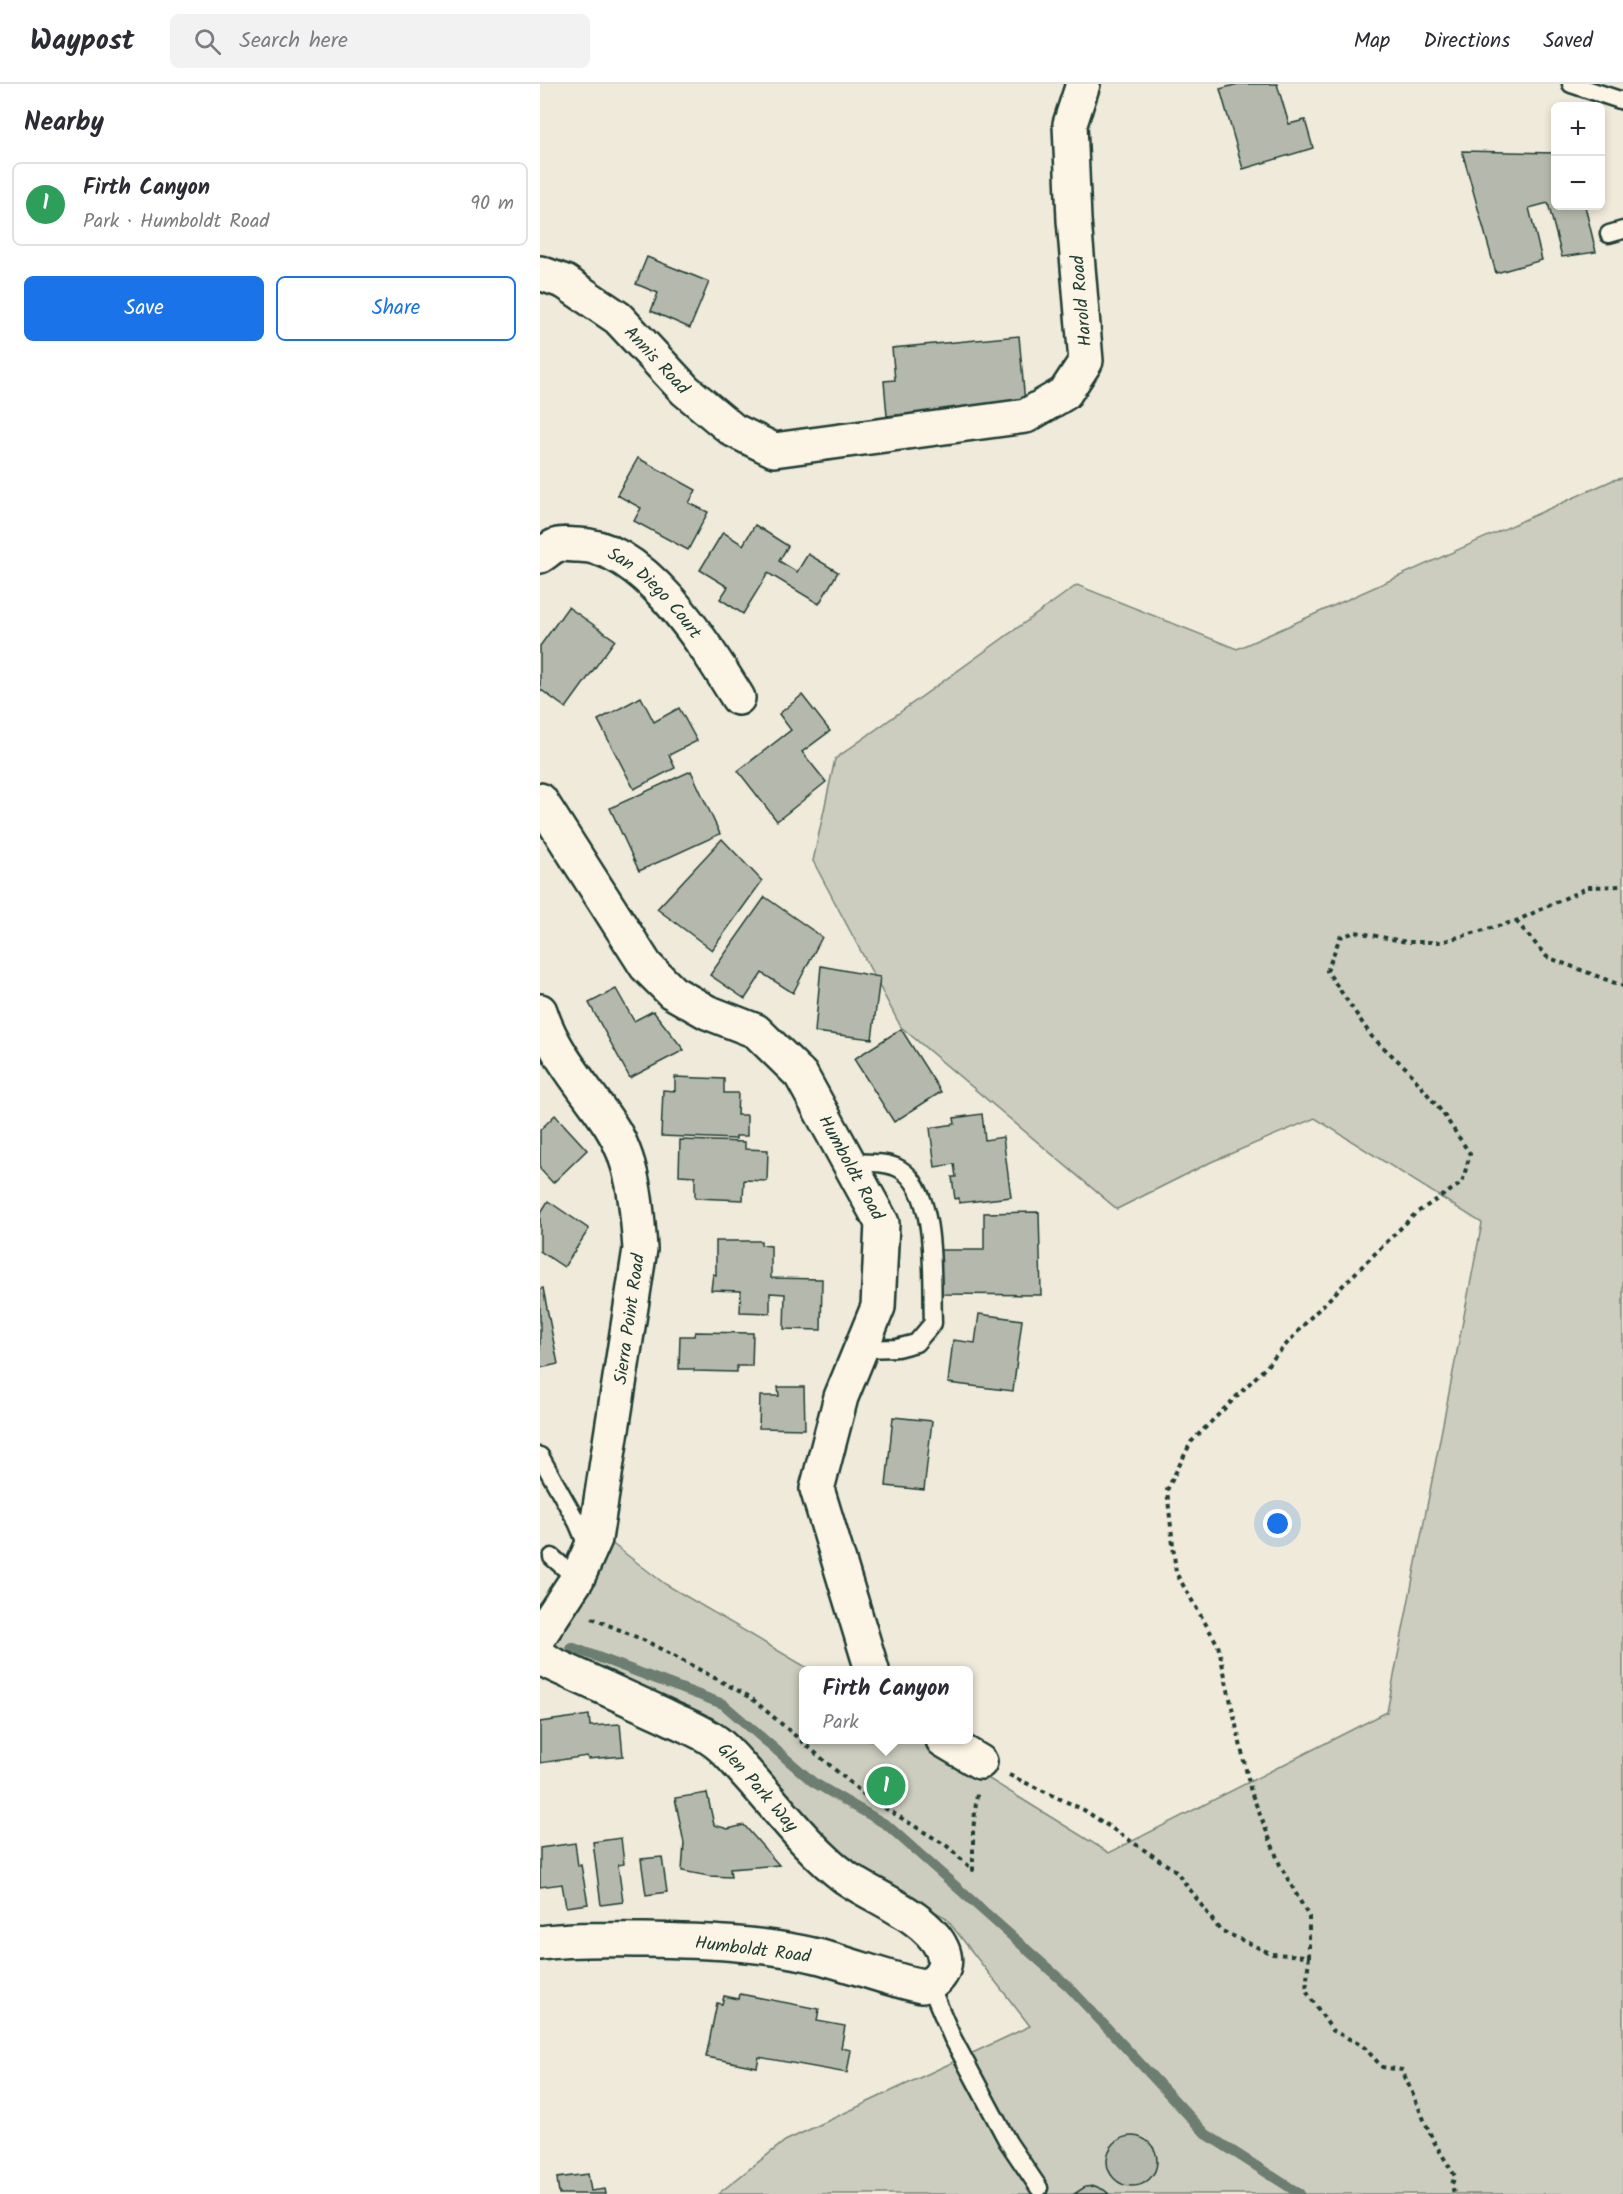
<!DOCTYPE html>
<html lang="en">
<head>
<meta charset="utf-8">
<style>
  :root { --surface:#fff; --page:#f2f2f3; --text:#2b2b33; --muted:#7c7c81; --line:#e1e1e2; --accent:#1a73e8 }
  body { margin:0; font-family:Kalam,sans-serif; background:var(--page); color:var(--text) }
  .controls { position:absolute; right:18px; top:18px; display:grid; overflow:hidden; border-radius:9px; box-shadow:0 3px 9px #0003 }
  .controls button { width:54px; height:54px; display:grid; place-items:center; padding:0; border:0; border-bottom:2px solid var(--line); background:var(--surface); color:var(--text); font:30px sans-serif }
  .you { position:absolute; left:738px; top:1440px; width:21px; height:21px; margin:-15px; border:4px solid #fff; border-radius:50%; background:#1a73e8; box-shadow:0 0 0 9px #1a73e833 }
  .badge { display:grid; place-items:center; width:39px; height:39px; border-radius:50%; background:var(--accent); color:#fff; font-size:20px; font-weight:700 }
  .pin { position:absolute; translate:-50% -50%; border:3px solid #fff; box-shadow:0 2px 6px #0006 }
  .popup { position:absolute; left:259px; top:1582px; width:174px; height:78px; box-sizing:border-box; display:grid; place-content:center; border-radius:9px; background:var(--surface); filter:drop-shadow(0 2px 4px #0005); font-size:20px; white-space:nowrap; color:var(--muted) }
  .popup b { font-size:22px; color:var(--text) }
  .popup::after { content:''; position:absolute; left:50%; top:100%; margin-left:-12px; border:12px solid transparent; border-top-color:var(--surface) }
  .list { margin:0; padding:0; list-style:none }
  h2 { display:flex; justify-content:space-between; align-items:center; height:78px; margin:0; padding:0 24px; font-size:26px }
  h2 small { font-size:20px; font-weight:400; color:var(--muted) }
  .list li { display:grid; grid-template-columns:39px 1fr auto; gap:18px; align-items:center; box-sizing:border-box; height:84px; margin:0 12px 12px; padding:0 12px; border:2px solid var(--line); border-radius:9px }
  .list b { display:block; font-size:22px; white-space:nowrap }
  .list p { margin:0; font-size:20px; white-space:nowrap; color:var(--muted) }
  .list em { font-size:20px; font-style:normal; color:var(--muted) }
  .actions { display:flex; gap:12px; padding:18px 24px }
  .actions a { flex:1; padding:14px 0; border:2px solid var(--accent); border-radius:9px; text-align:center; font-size:21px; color:var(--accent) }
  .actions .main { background:var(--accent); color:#fff }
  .icon { flex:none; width:33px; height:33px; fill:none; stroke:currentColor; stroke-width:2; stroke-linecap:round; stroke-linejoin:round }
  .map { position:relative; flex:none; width:1083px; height:2110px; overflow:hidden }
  header { display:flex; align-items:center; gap:36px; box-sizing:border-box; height:84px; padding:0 30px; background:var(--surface); border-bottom:2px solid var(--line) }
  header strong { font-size:28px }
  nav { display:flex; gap:33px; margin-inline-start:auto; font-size:21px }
  .search { width:420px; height:54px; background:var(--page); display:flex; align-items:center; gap:15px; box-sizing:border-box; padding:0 21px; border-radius:9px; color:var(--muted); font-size:22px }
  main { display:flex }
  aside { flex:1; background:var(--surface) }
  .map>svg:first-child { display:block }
  .green { fill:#cccdbf; stroke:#76857a; stroke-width:1.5 }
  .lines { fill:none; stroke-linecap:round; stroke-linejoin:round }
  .stream { stroke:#6c7d71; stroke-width:10 }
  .building { fill:#b5b9ad; stroke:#1f3d34; stroke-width:1.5 }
  .lane-casing { stroke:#1f3d34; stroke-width:21 }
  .street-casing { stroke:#1f3d34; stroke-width:38 }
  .path { stroke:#1f3d34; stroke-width:4; stroke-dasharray:4.5 4.5; stroke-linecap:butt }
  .lane { stroke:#fcf5e5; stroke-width:16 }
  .street { stroke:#fcf5e5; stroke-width:33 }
  .labels { text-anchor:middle; stroke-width:6; stroke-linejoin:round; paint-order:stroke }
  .street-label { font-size:18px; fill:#1f3d34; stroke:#fcf5e5 }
</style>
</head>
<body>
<header>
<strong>Waypost</strong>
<div class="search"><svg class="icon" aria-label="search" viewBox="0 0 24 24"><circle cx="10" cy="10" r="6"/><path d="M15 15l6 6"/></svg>Search here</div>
<nav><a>Map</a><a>Directions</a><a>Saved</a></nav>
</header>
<main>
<aside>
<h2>Nearby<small></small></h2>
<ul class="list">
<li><span class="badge" style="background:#2e9e5b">1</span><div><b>Firth Canyon</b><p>Park · Humboldt Road</p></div><em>90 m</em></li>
</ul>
<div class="actions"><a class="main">Save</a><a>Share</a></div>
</aside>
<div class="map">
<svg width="1083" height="2110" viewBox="0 0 1083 2110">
  <rect width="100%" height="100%" fill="#efeada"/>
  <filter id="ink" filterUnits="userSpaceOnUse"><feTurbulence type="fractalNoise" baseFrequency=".0167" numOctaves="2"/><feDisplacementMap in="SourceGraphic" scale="12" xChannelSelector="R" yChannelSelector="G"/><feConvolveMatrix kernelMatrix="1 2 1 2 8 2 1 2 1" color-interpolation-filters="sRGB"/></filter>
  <g filter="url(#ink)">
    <polygon class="green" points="1083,394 1083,2110 178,2110 245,2057 490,1942 405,1833 299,1777 169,1635 9,1560 70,1458 125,1500 271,1586 264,1586 264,1656 386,1656 569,1769 847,1628 942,1139 775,1034 671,1078 577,1125 361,943 273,777 295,675 537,501 697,565 1073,396"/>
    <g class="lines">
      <polyline class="stream" points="31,1563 183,1620 273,1698 347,1741 529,1903 666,2050 760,2110"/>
    </g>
    <g class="building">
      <polygon points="698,0 737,0 749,40 765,36 773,64 703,85 680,5"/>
      <polygon points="922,67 1016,69 1016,122 1045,122 1056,168 1022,173 1008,119 989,124 1002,176 956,189"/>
      <polygon points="107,173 169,198 150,244 111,227 118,209 96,200"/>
      <polygon points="479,252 485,319 347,332 344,297 355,296 352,264"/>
      <polygon points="98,374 156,406 149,419 168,428 148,466 94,437 101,424 77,411"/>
      <polygon points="215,441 248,462 239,477 257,488 268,470 298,488 279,520 228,489 203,530 180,515 188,503 160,486 183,448 203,461"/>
      <polygon points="28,523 75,556 26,624 0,605 0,562"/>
      <polygon points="262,611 290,647 262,668 286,698 237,737 198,687 251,646 239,630"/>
      <polygon points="101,613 114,638 139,624 157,657 129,671 135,684 94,705 58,636"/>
      <polygon points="151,687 180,750 99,787 70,724"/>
      <polygon points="182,755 222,797 172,866 117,825"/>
      <polygon points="225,813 282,853 253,909 222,889 205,915 170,891"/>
      <polygon points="281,882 340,893 332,955 275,948"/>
      <polygon points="76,905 94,937 113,927 144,966 90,994 49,919"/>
      <polygon points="361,945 401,1008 354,1038 314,975"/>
      <polygon points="135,993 184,995 184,1009 198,1009 197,1031 207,1031 207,1052 196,1052 196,1055 121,1052 123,1006 135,1007"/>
      <polygon points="442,1030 445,1056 463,1053 471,1113 419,1119 419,1114 415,1115 412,1093 416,1093 414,1080 395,1083 390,1044 415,1040 414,1034"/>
      <polygon points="15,1031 47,1066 13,1099 0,1085 0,1046"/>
      <polygon points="140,1056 205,1058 205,1065 228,1066 227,1097 204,1096 203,1116 155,1114 155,1092 139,1091"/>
      <polygon points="8,1117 49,1145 24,1183 0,1167 0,1130"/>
      <polygon points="499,1128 501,1211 400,1210 400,1166 444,1166 444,1129"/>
      <polygon points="176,1157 221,1157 221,1161 231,1162 231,1194 282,1195 281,1246 244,1245 245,1210 230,1209 230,1229 200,1228 201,1207 171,1206 173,1190 176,1191"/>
      <polygon points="3,1204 18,1280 0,1284 0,1205"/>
      <polygon points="439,1230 482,1236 473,1307 408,1299 413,1256 435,1259"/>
      <polygon points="155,1248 213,1249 212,1282 197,1282 197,1288 154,1287 154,1285 139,1285 140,1252 154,1252"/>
      <polygon points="238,1303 264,1303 265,1345 219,1344 220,1312 239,1312"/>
      <polygon points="353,1333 392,1337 384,1406 346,1402"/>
      <polygon points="49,1631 50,1642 80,1640 83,1672 48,1675 47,1672 0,1679 0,1638"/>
      <polygon points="167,1709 174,1741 188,1745 204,1741 239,1781 190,1785 191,1793 169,1792 142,1787 144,1759 135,1714"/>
      <polygon points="81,1754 84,1780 78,1781 83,1818 61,1821 53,1758"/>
      <polygon points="35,1759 38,1782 41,1781 48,1820 26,1823 22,1800 0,1803 0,1764"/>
      <polygon points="122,1773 127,1808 106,1811 101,1775"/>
      <polygon points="200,1910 279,1925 277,1937 305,1942 301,1964 311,1966 307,1989 219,1973 217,1983 166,1973 177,1919 182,1920 184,1912 199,1915"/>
      <circle cx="592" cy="2077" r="25"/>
      <polygon points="48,2090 51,2107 65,2105 66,2110 19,2110 17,2094"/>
      <polygon points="555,2102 564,2106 569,2110 534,2110 545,2103"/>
    </g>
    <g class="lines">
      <g class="lane-casing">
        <g id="lane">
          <polyline points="1031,0 1083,17"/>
          <polyline points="1069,150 1083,146"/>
          <path d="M310 1078C325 1079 346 1077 360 1085 399 1108 391 1199 393 1239L376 1259 357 1264 321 1265"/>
          <polyline points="0,1372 37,1438 48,1464"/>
          <polyline points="12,1473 37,1495"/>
          <polyline points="390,1901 412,1953 468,2058 499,2104"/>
        </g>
      </g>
      <g class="street-casing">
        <g id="street">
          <path id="s1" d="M0 189 25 198 78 234 145 306 193 346 234 366 486 332 525 309 546 277 534 136 530 40 543 0"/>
          <path id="s2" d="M0 472C5 469 10 464 15 462 21 459 31 461 38 461 105 461 167 564 198 614"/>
          <path id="s3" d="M0 716 106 882 132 908 167 928 216 947 261 991 342 1139 338 1223 301 1313 277 1405 332 1586"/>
          <path d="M0 927C14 971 45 1003 70 1041 94 1077 97 1123 100 1165L55 1455 37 1495 0 1551"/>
          <path id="s4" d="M0 1572 12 1580C49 1597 87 1614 124 1631 141 1640 161 1646 176 1658 188 1667 198 1680 208 1691 237 1723 270 1767 305 1793 333 1813 387 1832 402 1865 410 1882 399 1900 382 1902 347 1895 313 1881 277 1872 222 1859 162 1857 105 1856 70 1856 35 1854 0 1859"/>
          <polyline points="403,1656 440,1678"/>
        </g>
      </g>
      <g class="path">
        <polyline points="976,837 1007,873 1083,902"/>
        <polyline points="52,1534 108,1558 210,1613 327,1713 407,1762 433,1786 433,1747 437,1710"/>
        <polyline points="469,1691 544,1726 636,1787 680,1846 732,1870 769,1872 769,1833 740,1781 711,1708 678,1561 636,1489 627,1406 651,1358 724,1285 770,1234 876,1129 922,1099 930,1070 902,1028 867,985 832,953 787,887 800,853 816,848 867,858 901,858 976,837 1049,803 1083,802"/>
        <polyline points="769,1872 766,1907 792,1946 823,1962 842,1983 862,1986 893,2056 915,2092 912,2100 914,2110"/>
      </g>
      <use href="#lane" class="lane"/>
      <use href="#street" class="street"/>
    </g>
  </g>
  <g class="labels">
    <g class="street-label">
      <text transform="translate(541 217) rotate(-95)" y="6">Harold Road</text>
      <text dy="6" stroke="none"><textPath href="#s1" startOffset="148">Annis Road</textPath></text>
      <text dy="6" stroke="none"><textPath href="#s2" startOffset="135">San Diego Court</textPath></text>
      <text dy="6" stroke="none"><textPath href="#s3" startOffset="495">Humboldt Road</textPath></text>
      <text transform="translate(89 1235) rotate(-82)" y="6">Sierra Point Road</text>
      <text dy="6" stroke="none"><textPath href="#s4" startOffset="258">Glen Park Way</textPath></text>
      <text transform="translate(213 1865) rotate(7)" y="6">Humboldt Road</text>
    </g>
  </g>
</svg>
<div class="controls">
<button>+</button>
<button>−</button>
</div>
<div class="you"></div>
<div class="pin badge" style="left:346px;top:1702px;background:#2e9e5b">1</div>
<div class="popup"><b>Firth Canyon</b>Park</div>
</div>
</main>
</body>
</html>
